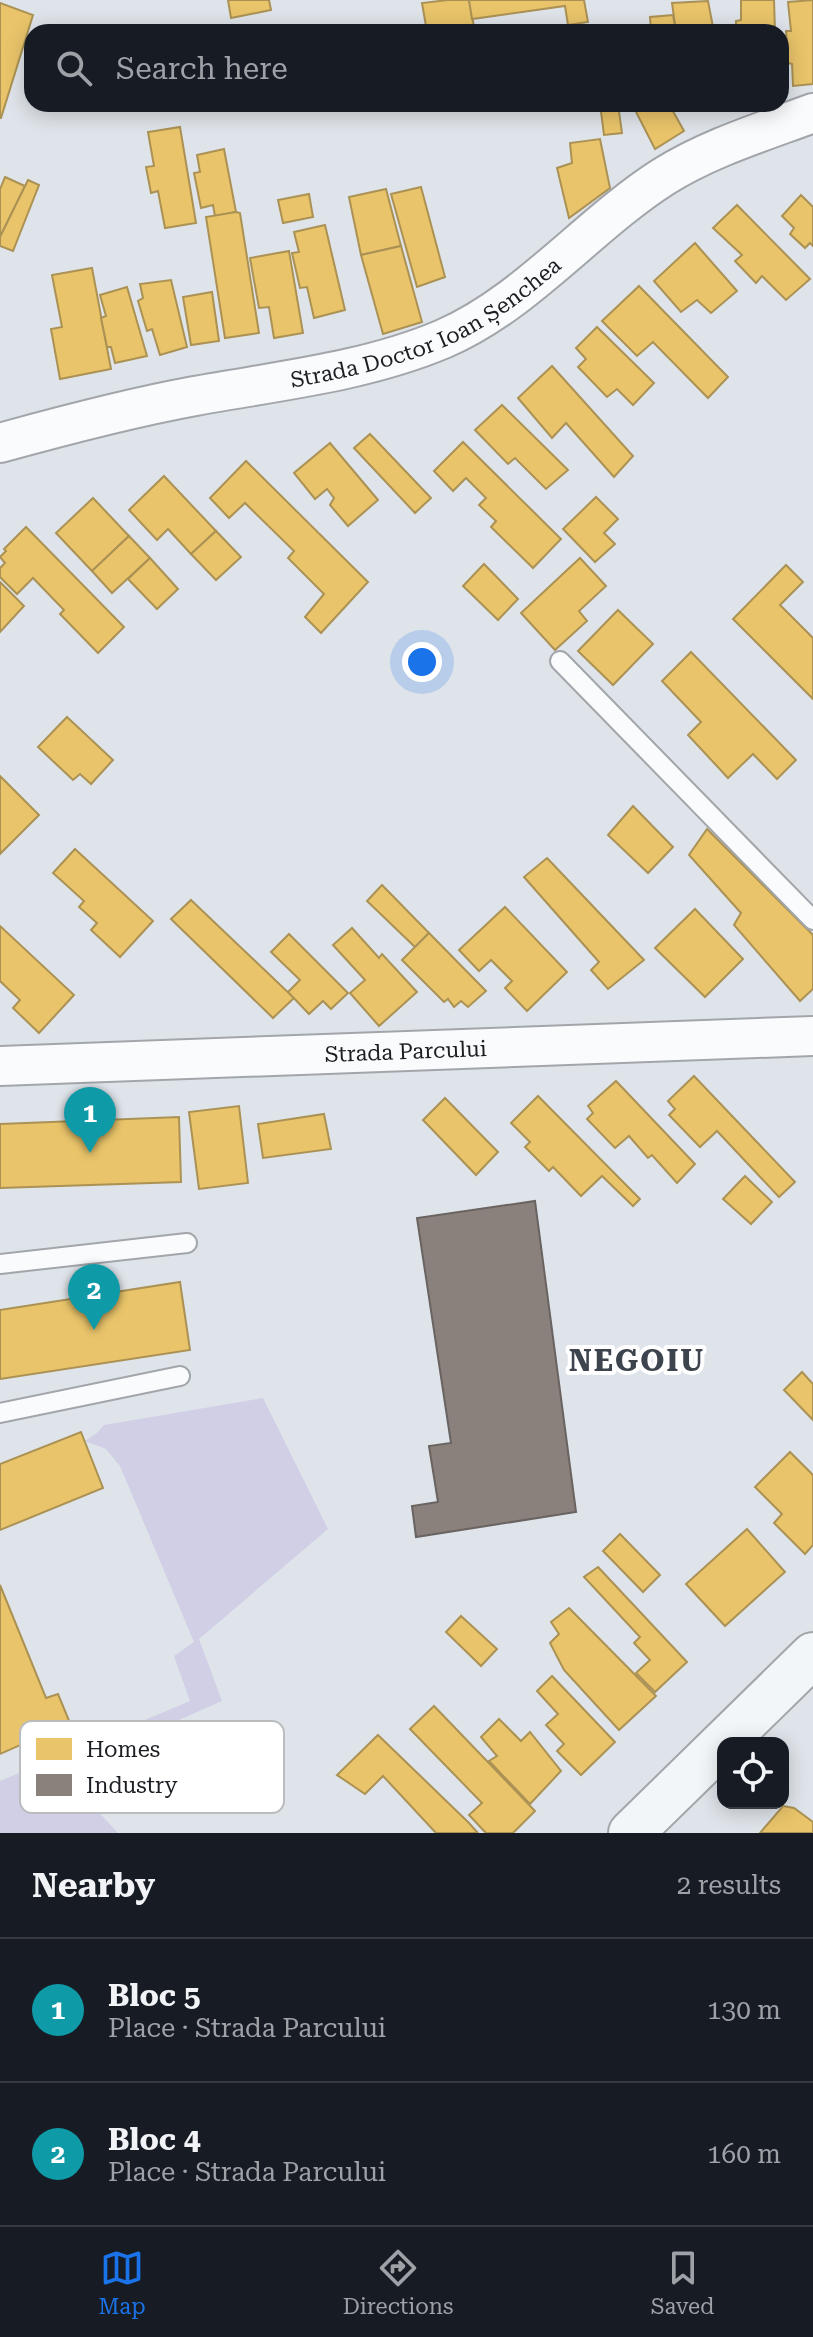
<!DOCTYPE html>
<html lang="en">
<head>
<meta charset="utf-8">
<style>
  :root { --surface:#171b24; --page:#20242c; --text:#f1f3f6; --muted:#9ea1a6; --line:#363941; --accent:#1a73e8 }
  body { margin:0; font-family:"Roboto Serif",serif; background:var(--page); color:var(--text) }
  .controls { position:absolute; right:24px; bottom:24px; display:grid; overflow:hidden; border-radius:16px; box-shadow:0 4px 20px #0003 }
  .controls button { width:72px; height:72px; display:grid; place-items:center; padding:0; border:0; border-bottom:2px solid var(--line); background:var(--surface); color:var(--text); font:40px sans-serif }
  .you { position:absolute; left:422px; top:662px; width:28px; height:28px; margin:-20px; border:6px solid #fff; border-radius:50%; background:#1a73e8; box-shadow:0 0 0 12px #1a73e833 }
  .badge { display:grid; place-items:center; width:52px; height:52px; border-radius:50%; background:var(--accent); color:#fff; font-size:26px; font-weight:700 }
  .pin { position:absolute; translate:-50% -66px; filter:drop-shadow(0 2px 4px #0008) }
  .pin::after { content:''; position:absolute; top:42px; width:28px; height:24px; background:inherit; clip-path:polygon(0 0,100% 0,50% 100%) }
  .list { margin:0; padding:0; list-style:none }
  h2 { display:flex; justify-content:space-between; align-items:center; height:104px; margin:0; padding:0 32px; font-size:34px }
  h2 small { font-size:26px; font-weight:400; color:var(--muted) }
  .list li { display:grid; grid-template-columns:52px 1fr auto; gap:24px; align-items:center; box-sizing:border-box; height:144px; padding:0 32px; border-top:2px solid var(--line) }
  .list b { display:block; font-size:30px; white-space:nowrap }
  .list p { margin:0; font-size:26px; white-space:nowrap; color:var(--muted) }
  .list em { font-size:26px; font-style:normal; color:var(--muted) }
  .icon { flex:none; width:44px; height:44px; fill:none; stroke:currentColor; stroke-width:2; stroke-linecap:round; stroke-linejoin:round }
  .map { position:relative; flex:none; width:813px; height:1833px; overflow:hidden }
  .search { position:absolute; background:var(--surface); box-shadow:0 4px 20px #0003; left:24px; right:24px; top:24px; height:88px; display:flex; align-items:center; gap:20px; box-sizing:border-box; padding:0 28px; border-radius:24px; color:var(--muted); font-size:30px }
  .sheet { height:392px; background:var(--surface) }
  nav { display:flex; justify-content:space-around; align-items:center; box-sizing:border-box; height:112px; border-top:2px solid var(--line); background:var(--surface); font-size:22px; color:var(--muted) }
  nav a { display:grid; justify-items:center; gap:4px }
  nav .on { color:var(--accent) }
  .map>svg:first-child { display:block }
  .green { fill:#d0cfe5 }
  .homes { fill:#e9c46a; stroke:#ab9254; stroke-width:2 }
  .industry { fill:#8a817c; stroke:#696361; stroke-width:2 }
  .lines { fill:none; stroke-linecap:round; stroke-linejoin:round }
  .lane-casing { stroke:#a2a6ab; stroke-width:22 }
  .street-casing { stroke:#a2a6ab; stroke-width:42 }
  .secondary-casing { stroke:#a2a6ab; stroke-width:48 }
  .lane { stroke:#fafbfc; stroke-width:18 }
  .street { stroke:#fafbfc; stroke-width:38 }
  .secondary { stroke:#f3f6f8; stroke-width:44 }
  .labels { text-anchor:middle; stroke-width:8; stroke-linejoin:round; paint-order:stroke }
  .street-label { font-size:22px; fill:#1b1e22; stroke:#fff }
  .district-label { font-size:30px; font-weight:bold; letter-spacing:2px; fill:#3e444d; stroke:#fff }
  .key { fill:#fff; stroke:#bbbcbd; stroke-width:2 }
  .key-label { font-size:22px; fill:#1b1e22 }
</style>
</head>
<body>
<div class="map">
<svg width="813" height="1833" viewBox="0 0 813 1833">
  <rect width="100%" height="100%" fill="#dfe4ea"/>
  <polygon class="green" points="263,1398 328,1529 199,1639 222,1701 61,1772 118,1833 0,1833 0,1781 190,1701 174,1656 194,1642 120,1466 106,1449 85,1441 97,1433 104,1425"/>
  <g class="homes">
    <polygon points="228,0 269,0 271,10 231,18"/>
    <polygon points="448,0 469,0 475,32 427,32 422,3"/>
    <polygon points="469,0 584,0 588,22 568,25 565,6 472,19"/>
    <polygon points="741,0 774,0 775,32 736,32 736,21 741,20"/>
    <polygon points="813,0 813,84 793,86 792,64 788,63 786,31 791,31 788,2"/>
    <polygon points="708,1 714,32 676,32 672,3"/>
    <polygon points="0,3 33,15 1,118 0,118"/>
    <polygon points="673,15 676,32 651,32 650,17"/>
    <polygon points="600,104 618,104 622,133 604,135"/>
    <polygon points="632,104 669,104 684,131 655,149"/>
    <polygon points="180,127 196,223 165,228 158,191 151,193 146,167 154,166 148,132"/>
    <polygon points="600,139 610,188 569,218 557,168 572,163 570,143"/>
    <polygon points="224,149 236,212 215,216 213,205 201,208 194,173 200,172 197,155"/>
    <polygon points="5,177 25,186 0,237 0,189"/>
    <polygon points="28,180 39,185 13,251 0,246 0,237"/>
    <polygon points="421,187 445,277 417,287 391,194"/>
    <polygon points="386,189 401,246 361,255 349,197"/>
    <polygon points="309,194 313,217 283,223 278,200"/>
    <polygon points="801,195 813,207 813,246 810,243 805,248 790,234 794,228 782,216"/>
    <polygon points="737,205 810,279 786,300 762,276 756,283 735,261 742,255 713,228"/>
    <polygon points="236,212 240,213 259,333 225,338 206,217"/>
    <polygon points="325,225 345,310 314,318 307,287 300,288 292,253 299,252 294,232"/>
    <polygon points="695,243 737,291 711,313 697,300 681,312 654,281"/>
    <polygon points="401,246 422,322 383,334 361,255"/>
    <polygon points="289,251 303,333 274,338 269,307 259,308 250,258"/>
    <polygon points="92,268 111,369 60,379 51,329 62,327 52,275"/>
    <polygon points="171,280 187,347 160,355 152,329 147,331 138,301 143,298 140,284"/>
    <polygon points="639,286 728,377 708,398 653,342 637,356 602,321"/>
    <polygon points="127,287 147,356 115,363 111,347 107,347 101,318 106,316 100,295"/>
    <polygon points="212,292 219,341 191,345 183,297"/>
    <polygon points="597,327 654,383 633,405 617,389 607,397 578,367 586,359 576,348"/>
    <polygon points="552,366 633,456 614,477 566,423 552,438 518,398"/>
    <polygon points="502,405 568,470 546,489 515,458 508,464 475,430"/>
    <polygon points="370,434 431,498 415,513 354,448"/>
    <polygon points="463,442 561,539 533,568 491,527 496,521 479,505 486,498 466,478 453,491 434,471"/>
    <polygon points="330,443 378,500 348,526 330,505 334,498 327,489 315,499 294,473"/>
    <polygon points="246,461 368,582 321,633 305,617 324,594 288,558 294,551 245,503 229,518 210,498"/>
    <polygon points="164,476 216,531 191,554 168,529 157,540 129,510"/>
    <polygon points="596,497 618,519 604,533 615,544 595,562 563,529"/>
    <polygon points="93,498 129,536 92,571 56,533"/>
    <polygon points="26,527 124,627 98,653 60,614 64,610 33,578 17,594 0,577 0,568 5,563 0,557 6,551 4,549"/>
    <polygon points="216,531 241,557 216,580 191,554"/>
    <polygon points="129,536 150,558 112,593 92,571"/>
    <polygon points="150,558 178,589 157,609 128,579"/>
    <polygon points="580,558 606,586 579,611 587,621 555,650 521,613"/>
    <polygon points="484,564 518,599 498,620 463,586"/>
    <polygon points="786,565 803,582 780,605 813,638 813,699 733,619"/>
    <polygon points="0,582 24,606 0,632"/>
    <polygon points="618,610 653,644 613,685 578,651"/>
    <polygon points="691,652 796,760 777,779 753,754 728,778 688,735 701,722 662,681"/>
    <polygon points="67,717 113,760 91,784 80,774 73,780 38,747"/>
    <polygon points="0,776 39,815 0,854"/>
    <polygon points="633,806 673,847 648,873 608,835"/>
    <polygon points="707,829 813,935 813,989 800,1001 734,925 741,913 689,855"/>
    <polygon points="75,849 153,921 120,957 91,930 97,923 79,907 84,901 53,873"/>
    <polygon points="547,858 644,960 608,989 591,970 599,962 524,877"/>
    <polygon points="382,885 429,933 415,947 367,901"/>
    <polygon points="191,900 294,998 273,1018 171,919"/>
    <polygon points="505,907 567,972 527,1011 505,988 512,981 491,960 479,971 459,950"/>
    <polygon points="695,909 743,959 705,997 655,948"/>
    <polygon points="0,926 74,995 39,1033 13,1008 20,1000 0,981"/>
    <polygon points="352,928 379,958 382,954 417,992 379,1026 350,993 365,980 333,945"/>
    <polygon points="429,933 486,991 468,1007 461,1001 454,1007 448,999 444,1002 402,960"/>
    <polygon points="289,934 348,993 331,1009 323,1001 309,1014 288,992 300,980 271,952"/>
    <polygon points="694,1076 795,1182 779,1197 717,1131 700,1147 669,1115 675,1109 668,1101"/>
    <polygon points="616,1081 695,1164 677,1183 652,1155 648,1158 629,1136 615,1148 587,1119 593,1113 588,1106"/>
    <polygon points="538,1096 640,1199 633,1206 602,1176 581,1196 553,1167 549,1171 525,1147 530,1142 511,1123"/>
    <polygon points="445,1098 498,1152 476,1175 423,1120"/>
    <polygon points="239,1106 248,1183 199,1189 189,1112"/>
    <polygon points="324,1114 331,1149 263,1158 258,1124"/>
    <polygon points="179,1117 181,1182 0,1188 0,1124"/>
    <polygon points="745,1176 772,1202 751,1224 723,1199"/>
    <polygon points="180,1282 190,1350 0,1379 0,1310"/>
    <polygon points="802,1372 813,1384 813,1420 784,1390"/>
    <polygon points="81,1432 103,1488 0,1530 0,1464"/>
    <polygon points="790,1452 813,1475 813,1545 805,1554 774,1523 782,1514 755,1487"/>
    <polygon points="747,1529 785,1572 725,1626 686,1584"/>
    <polygon points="620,1534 660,1575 643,1592 603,1551"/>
    <polygon points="598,1567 687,1662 655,1692 636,1673 650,1660 634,1643 640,1637 584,1577"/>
    <polygon points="0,1585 46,1698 58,1694 70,1723 0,1754"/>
    <polygon points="569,1608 656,1696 619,1730 564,1670 550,1643 559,1634 551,1622"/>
    <polygon points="461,1616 497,1649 481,1666 446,1632"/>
    <polygon points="552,1676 615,1742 581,1775 557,1751 564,1744 546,1725 558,1714 537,1691"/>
    <polygon points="434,1706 535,1811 513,1833 486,1833 469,1815 482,1803 410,1729"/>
    <polygon points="499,1719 521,1741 530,1732 561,1771 530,1804 489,1761 497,1756 481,1737"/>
    <polygon points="378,1735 468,1822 478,1833 436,1833 383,1776 365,1794 337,1775"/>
    <polygon points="783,1806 794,1808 813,1822 813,1833 760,1833"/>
  </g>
  <polygon class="industry" points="535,1201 576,1512 416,1537 412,1506 438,1502 429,1446 451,1443 417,1218"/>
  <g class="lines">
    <g class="lane-casing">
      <g id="lane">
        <polyline points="560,661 813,920"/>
        <polyline points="0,1264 187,1243"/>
        <polyline points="0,1413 180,1376"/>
      </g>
    </g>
    <g class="street-casing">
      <g id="street">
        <path id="s1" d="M0 443C65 425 129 408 195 396 277 381 365 372 443 339 525 304 588 225 663 177 709 148 762 132 813 113"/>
        <path id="s2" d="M0 1066 813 1036"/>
      </g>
    </g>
    <g class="secondary-casing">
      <polyline id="secondary" points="631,1833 813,1655"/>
    </g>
    <use href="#lane" class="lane"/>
    <use href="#street" class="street"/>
    <use href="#secondary" class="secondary"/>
  </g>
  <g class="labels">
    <g class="street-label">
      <text dy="8" stroke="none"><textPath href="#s1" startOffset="446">Strada Doctor Ioan Șenchea</textPath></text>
      <text dy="8" stroke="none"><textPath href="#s2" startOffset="406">Strada Parcului</textPath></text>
    </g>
    <g class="district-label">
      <text x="637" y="1371">NEGOIU</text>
    </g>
  </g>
  <rect x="20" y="1721" width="264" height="92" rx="12" class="key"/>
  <rect x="36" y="1738" width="36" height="22" fill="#e9c46a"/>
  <rect x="36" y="1774" width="36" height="22" fill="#8a817c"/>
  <g class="key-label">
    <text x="86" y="1757">Homes</text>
    <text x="86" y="1793">Industry</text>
  </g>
</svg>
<div class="controls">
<button><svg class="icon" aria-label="locate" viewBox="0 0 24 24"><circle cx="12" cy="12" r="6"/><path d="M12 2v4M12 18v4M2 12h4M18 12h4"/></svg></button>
</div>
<div class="you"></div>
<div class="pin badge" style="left:90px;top:1153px;background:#0f9aa8">1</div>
<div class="pin badge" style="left:94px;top:1330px;background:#0f9aa8">2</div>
<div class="search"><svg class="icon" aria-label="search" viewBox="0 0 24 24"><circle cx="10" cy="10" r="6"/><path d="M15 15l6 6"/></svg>Search here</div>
</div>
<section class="sheet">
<h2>Nearby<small>2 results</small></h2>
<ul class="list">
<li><span class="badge" style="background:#0f9aa8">1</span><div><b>Bloc 5</b><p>Place · Strada Parcului</p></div><em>130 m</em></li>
<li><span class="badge" style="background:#0f9aa8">2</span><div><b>Bloc 4</b><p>Place · Strada Parcului</p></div><em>160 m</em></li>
</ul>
</section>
<nav>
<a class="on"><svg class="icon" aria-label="map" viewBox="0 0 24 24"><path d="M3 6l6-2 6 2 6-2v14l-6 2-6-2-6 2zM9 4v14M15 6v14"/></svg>Map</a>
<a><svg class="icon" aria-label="directions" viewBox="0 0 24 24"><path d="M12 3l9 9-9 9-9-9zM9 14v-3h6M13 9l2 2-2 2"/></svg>Directions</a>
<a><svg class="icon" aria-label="saved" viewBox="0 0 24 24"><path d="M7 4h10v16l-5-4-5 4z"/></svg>Saved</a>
</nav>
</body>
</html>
